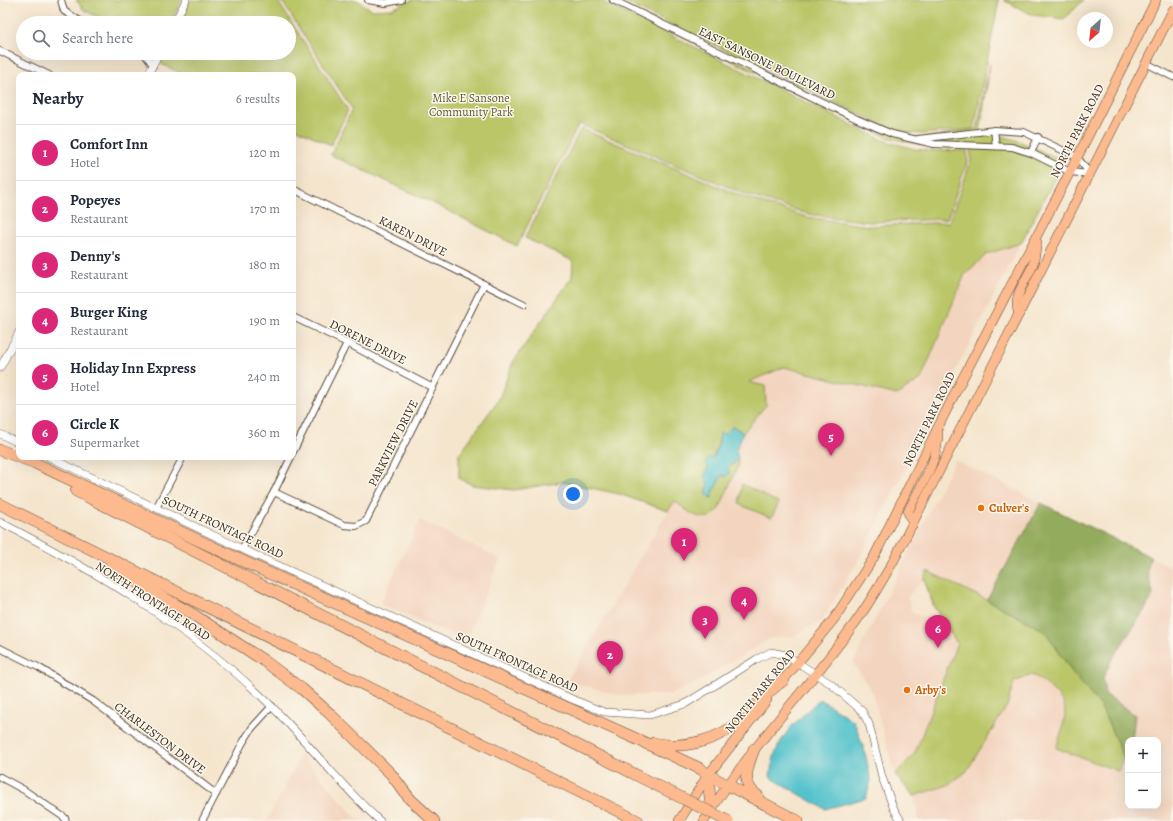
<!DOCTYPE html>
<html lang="en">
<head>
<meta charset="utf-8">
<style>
  :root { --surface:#fff; --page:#f2f2f3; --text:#1f2937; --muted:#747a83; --line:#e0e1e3; --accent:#db2777 }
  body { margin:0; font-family:Alegreya,serif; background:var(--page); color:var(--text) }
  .controls { position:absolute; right:12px; bottom:12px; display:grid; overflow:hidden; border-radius:8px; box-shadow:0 4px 16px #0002 }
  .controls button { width:36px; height:36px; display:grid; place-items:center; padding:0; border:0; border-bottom:1px solid var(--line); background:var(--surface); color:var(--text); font:20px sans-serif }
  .compass { position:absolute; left:1077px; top:12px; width:36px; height:36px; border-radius:50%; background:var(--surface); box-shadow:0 4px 16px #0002; rotate:207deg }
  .you { position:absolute; left:573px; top:494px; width:14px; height:14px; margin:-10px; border:3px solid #fff; border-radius:50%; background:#1a73e8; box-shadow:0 0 0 6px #1a73e833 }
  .badge { display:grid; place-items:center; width:26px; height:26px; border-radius:50%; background:var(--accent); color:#fff; font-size:13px; font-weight:700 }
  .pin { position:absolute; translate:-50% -33px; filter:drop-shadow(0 1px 2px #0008) }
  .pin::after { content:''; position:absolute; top:21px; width:14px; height:12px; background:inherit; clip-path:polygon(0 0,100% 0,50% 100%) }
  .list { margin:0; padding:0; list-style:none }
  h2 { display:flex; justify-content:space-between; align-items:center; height:52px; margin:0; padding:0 16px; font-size:17px }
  h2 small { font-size:13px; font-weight:400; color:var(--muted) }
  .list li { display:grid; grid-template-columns:26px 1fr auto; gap:12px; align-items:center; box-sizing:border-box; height:56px; padding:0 16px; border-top:1px solid var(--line) }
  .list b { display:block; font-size:15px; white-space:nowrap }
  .list p { margin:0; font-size:13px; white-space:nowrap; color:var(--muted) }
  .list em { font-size:13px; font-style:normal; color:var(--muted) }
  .icon { flex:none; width:22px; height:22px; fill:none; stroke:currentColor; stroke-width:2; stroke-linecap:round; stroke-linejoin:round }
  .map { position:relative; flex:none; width:1173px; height:821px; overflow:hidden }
  .search { position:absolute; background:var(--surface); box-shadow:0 4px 16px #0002; left:16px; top:16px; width:280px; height:44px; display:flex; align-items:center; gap:10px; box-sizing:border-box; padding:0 14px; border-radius:22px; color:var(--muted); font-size:15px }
  .panel { position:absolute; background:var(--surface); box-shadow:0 4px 16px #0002; left:16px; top:72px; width:280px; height:388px; border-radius:8px }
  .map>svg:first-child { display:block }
  .built { fill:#f3d4be }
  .green { fill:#bac668; stroke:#7a7843 }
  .forest { fill:#93ab5c; stroke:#676a3d }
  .water { fill:#56c3cc; stroke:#487675 }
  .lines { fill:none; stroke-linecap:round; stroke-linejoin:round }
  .minor-casing { stroke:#574638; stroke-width:8 }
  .tertiary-casing { stroke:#574638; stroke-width:8 }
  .primary-casing { stroke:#574638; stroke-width:10 }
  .motorway-casing { stroke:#574638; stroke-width:12 }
  .minor { stroke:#fff; stroke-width:6 }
  .tertiary { stroke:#fff; stroke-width:7 }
  .primary { stroke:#fcba8e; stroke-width:9 }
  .motorway { stroke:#fcba8e; stroke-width:11 }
  .motorway-bridge-casing { stroke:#574638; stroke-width:12; stroke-linecap:butt }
  .motorway-bridge { stroke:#fcba8e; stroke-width:11 }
  .food-dot { fill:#e8710a; stroke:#fbf7ec; stroke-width:1.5 }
  .labels { text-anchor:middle; stroke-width:3; stroke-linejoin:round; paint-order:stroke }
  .street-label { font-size:12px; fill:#3b2a1e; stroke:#fbf7ec }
  .park-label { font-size:12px; fill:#615934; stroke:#fbf7ec }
  .food-label { font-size:12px; font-weight:bold; fill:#c56008; stroke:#fbf7ec; text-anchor:start }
</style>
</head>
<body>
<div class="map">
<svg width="1173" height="821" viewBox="0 0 1173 821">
  <rect width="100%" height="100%" fill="#fbf7ec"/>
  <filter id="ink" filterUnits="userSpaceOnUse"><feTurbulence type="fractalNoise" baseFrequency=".025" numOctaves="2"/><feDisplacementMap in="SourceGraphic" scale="8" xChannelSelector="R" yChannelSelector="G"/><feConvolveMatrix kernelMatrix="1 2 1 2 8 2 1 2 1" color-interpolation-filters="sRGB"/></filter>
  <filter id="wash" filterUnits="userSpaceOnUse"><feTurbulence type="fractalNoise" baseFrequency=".012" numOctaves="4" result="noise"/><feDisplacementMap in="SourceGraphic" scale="16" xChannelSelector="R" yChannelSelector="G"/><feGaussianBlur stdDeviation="0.9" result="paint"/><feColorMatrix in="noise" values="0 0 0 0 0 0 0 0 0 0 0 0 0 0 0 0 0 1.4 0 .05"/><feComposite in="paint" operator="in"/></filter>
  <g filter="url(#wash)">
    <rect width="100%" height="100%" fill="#f5e5cd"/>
    <g class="built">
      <polygon points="1021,243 856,565 821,621 793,636 771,638 696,683 669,695 619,695 567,681 675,500 710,516 718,511 738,467 736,450 739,439 745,427 760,413 757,384 749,382 784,367 828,377 946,321 965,274 987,254"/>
      <polygon points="955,460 1041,503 987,600 928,571 924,579 907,597 912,613 945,625 957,643 915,753 895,775 872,692 853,663"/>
      <polygon points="420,520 500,559 466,641 380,604"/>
      <polygon points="1151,557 1173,568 1173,821 919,821 914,796 947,785 994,726 1007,706 1014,682 1032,675 1042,680 1055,693 1065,709 1063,726 1056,748 1118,771 1128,748 1128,806 1158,806 1158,740 1132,740 1135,715 1105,694 1103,678 1112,659 1146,608 1153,594 1147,571"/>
      <polygon points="301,755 355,817 361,821 267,821"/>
    </g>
    <g class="green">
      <polygon points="76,0 182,0 170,23 110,23 84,10"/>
      <polygon points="190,0 277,0 348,110 331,145 293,127 293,75 185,75 159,63 164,53 289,53 289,23 179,23"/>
      <polygon points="281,0 357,0 372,10 391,9 413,0 599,0 885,141 915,149 933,151 967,150 968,160 947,219 869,222 808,214 747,195 579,124 517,246 431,202 331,155 352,109"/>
      <path d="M607 0H612L838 109 906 137 923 138 977 129 990 64 980 132C1010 134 1036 149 1064 161L1021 243 987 254 965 274 921 379 897 395 784 367 749 382 765 386 766 405 743 433 738 429 725 434 720 433C718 449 711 462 704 476 709 482 708 486 706 494L713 492 722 475 726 477 728 469 738 459V467C720 498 721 542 675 501L668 511 619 494 563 482 514 490 472 485 459 478V454L499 399 513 362 572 277 573 261 525 238 579 132 582 129 746 198 807 217 869 226 949 222 971 161 970 149 967 147C937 147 917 145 887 137Z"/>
      <polygon points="620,0 999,0 974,129 923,134 907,133 882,125"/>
      <polygon points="1003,0 1084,0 1064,19 1033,15"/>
      <polygon points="742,484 779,503 771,518 739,504"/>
      <path d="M927 571 987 600 1045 631 1073 673 1101 707 1124 758 1118 771 1056 748C1060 736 1065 724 1065 711 1065 698 1043 680 1032 675L1014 682 1007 706 966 772 948 785 914 796 895 775 915 753 957 643 934 607 924 579Z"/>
    </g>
    <polygon class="forest" points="1041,503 1151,557 1147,571 1153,594 1146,608 1112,659 1103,678 1105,694 1135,715 1132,740 1128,740 1128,748 1124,758 1101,707 1073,673 1045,631 987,600"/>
    <g class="water">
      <path d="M733 426 743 433 736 450 738 459 728 468 729 473 726 477 722 475 713 492 712 498 706 494C708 486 709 482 704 476L708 468 706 462 709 457 713 459 719 443 720 433 725 434Z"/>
      <path d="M820 699 854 721 865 752 871 781 866 798 825 809 770 777C774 738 794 724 820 699Z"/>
    </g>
  </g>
  <g filter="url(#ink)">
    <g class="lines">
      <g class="minor-casing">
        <g id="minor">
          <polyline points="61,0 64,11 83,23"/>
          <polyline points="368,0 385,3 401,0"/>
          <polyline points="613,0 857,119 892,134 934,144 1012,147 1031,153 1070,172 1090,174"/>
          <polyline points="0,51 49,75"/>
          <polyline points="144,53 153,65"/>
          <polyline points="1146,63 1173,77"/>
          <polyline points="994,130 996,146"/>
          <polyline points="918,139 995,130 1024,132 1077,157 1090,174"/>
          <polyline points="1031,153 1038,137"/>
          <polyline points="293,189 524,304"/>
          <polyline points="293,317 347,343 433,388"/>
          <polyline points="293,452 347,343"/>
          <polyline points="274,492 344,525 356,526 366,521 484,284"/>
          <polyline points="156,508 183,457"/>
          <polyline points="242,549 274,492 291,457"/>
          <polyline points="0,648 38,667 93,701 216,794"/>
          <polyline points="0,777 24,790 65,818 66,821"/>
          <polyline points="202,821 242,744 252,728 272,706"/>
        </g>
      </g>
      <g class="tertiary-casing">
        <g id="tertiary">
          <polyline points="174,23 186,0"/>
          <polyline points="148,75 159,53"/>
          <polyline points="0,368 19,332"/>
          <polyline points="0,434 19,443"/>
          <polyline points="49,457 242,549 574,700 604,712 650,715 685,704 757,659 771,652 786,655 831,684 862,711 869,724 882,777 893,807 901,821"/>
          <path d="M0 522C93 570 185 624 261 696 303 735 337 783 380 821"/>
        </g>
      </g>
      <g class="primary-casing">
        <g id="primary">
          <path d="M1019 314C1012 296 1025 283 1032 267 1035 260 1035 250 1037 242"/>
          <path d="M913 524 908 512C921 483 939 463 938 430"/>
          <polyline points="780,684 834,619 874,557 955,393 1070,172 1156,0"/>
          <polyline points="679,821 708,775 767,700"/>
          <path d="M704 821C747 751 804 693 852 627 868 606 881 583 894 560L1173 10"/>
        </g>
      </g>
      <g class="motorway-casing">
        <g id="motorway">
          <polyline points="0,450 35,463 251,565 641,741 701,769 708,775 798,821"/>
          <polyline points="76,491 660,787"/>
          <polyline points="0,504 638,821"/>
          <polyline points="111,564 119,572 194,615 263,660 302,689 329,713 391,774 410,799 434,821"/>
          <path d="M653 743C686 750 719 740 744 718 758 705 768 690 784 680"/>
          <path d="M754 749C748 767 739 783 758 796"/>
          <polyline points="708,775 711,809"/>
        </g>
      </g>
      <use href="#minor" class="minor"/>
      <use href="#tertiary" class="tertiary"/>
      <use href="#primary" class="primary"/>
      <use href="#motorway" class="motorway"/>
      <g class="motorway-bridge-casing">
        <polyline id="motorway-bridge" points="660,787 728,821"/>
      </g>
      <use href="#motorway-bridge" class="motorway-bridge"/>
    </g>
  </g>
  <g class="food-dot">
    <circle cx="981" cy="508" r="4"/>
    <circle cx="907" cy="690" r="4"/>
  </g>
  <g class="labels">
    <g class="street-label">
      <text transform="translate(767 63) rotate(26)" y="4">EAST SANSONE BOULEVARD</text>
      <text transform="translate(1077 131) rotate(-63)" y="4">NORTH PARK ROAD</text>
      <text transform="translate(413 236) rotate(27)" y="4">KAREN DRIVE</text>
      <text transform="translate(368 342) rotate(27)" y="4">DORENE DRIVE</text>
      <text transform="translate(929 419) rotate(-64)" y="4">NORTH PARK ROAD</text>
      <text transform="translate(393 443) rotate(-63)" y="4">PARKVIEW DRIVE</text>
      <text transform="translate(223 527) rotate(25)" y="4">SOUTH FRONTAGE ROAD</text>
      <text transform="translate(153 601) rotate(33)" y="4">NORTH FRONTAGE ROAD</text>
      <text transform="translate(517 662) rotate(24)" y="4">SOUTH FRONTAGE ROAD</text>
      <text transform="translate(760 691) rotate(-51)" y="4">NORTH PARK ROAD</text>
      <text transform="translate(160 738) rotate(37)" y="4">CHARLESTON DRIVE</text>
    </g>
    <g class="park-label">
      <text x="471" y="102">Mike E Sansone<tspan x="471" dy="14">Community Park</tspan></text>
    </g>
    <g class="food-label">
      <text x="989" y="512">Culver's</text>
      <text x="915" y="694">Arby's</text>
    </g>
  </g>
</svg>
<div class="controls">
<button>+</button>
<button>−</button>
</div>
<svg class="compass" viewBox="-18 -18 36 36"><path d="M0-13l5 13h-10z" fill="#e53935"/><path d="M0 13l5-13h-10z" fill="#747a83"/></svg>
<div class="you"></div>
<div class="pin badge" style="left:684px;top:561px">1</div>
<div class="pin badge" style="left:610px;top:674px">2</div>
<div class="pin badge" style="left:705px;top:639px">3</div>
<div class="pin badge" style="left:744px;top:620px">4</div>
<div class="pin badge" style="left:831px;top:456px">5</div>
<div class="pin badge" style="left:938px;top:648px">6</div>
<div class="search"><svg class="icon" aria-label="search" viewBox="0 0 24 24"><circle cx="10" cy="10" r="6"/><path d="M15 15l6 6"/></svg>Search here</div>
<section class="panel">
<h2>Nearby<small>6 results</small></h2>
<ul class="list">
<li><span class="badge">1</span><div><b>Comfort Inn</b><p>Hotel</p></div><em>120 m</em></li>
<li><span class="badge">2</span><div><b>Popeyes</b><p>Restaurant</p></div><em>170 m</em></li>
<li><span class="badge">3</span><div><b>Denny's</b><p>Restaurant</p></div><em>180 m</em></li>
<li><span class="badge">4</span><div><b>Burger King</b><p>Restaurant</p></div><em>190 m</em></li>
<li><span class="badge">5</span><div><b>Holiday Inn Express</b><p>Hotel</p></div><em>240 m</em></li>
<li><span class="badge">6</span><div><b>Circle K</b><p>Supermarket</p></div><em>360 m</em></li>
</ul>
</section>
</div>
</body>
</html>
